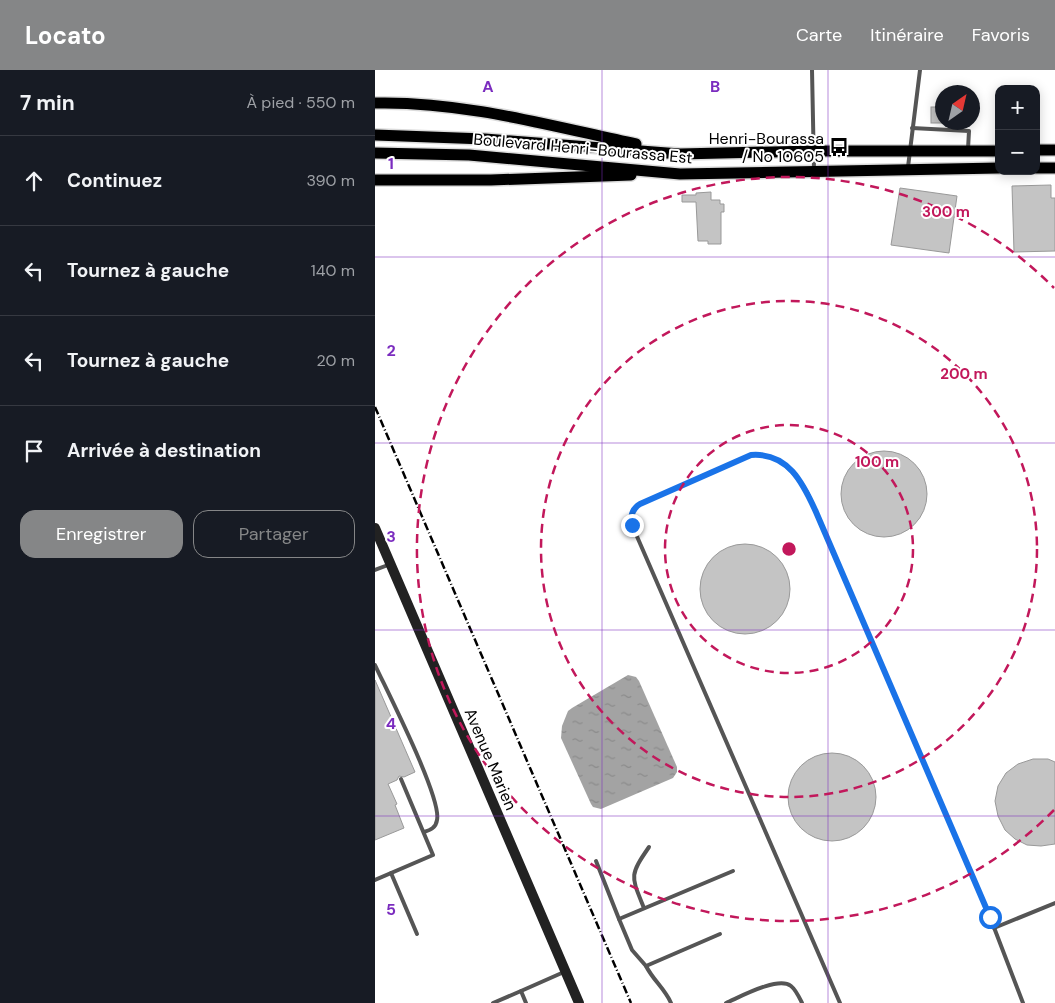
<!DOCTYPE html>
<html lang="fr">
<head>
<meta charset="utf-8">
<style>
  :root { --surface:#171b24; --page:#20242c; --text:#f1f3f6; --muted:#9ea1a6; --line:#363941; --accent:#858687 }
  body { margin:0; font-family:"DM Sans",sans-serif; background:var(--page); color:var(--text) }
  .controls { position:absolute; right:15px; top:15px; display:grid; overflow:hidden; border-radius:10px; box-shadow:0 2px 12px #0003 }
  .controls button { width:45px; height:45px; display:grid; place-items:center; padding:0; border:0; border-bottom:1px solid var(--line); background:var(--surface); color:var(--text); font:25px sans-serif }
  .compass { position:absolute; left:560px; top:15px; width:45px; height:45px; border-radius:50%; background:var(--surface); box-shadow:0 2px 12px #0003; rotate:34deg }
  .stop { position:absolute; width:15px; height:15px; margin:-11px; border:4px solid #1a73e8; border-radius:50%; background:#fff }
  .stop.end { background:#1a73e8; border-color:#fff; box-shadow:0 1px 5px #0008 }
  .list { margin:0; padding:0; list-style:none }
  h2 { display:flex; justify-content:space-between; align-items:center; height:65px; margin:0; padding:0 20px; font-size:21px }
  h2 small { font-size:16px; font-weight:400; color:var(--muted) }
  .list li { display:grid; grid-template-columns:32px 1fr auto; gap:15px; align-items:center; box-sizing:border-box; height:90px; padding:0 20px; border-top:1px solid var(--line) }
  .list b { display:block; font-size:19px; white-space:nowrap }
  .list em { font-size:16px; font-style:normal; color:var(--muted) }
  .actions { display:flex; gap:10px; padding:15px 20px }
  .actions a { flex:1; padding:11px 0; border:1px solid var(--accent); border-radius:15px; text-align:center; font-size:18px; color:var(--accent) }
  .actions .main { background:var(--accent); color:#fff }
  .icon { flex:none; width:28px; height:28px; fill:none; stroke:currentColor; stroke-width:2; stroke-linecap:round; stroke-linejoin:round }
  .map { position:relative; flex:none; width:680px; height:933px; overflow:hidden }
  header { display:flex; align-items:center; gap:30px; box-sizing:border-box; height:70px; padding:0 25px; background:var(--accent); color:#fff }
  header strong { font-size:24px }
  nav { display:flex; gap:28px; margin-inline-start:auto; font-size:18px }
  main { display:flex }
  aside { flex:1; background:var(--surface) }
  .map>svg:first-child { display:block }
  .water { fill:url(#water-ripples) }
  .building { fill:#c4c4c4; stroke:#999 }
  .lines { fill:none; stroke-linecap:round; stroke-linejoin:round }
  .primary-casing { stroke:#dbdbdb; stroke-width:14 }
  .lane { stroke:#555; stroke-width:4 }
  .secondary { stroke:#222; stroke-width:10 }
  .primary { stroke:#000; stroke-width:11 }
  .rail { stroke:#000; stroke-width:2.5; stroke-dasharray:8 2.5 1 2.5; stroke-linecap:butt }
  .route { stroke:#1a73e8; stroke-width:6 }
  .grid { fill:none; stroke:#7b2cbf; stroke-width:1; stroke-opacity:0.55 }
  .ring { fill:none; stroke:#c2185b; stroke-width:2.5; stroke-dasharray:9 6 }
  .labels { text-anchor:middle; stroke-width:4; stroke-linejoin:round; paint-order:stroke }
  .poi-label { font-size:16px; fill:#000; stroke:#fff; text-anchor:end }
  .street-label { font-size:16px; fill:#000; stroke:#fff }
  .grid-label { font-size:16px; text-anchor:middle; font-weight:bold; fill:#7b2cbf; stroke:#fff; stroke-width:4; stroke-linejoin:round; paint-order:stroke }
  .centre { fill:#c2185b; stroke:#fff; stroke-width:2.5 }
  .ring-label { font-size:15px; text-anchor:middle; font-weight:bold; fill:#c2185b; stroke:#fff; stroke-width:4; stroke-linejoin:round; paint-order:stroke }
</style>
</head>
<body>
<header>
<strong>Locato</strong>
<nav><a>Carte</a><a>Itinéraire</a><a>Favoris</a></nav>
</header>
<main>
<aside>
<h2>7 min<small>À pied · 550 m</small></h2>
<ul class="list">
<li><svg class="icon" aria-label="ahead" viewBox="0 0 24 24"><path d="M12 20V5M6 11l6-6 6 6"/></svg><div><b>Continuez</b></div><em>390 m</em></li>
<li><svg class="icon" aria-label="left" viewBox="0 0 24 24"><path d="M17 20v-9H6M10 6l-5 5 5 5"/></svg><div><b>Tournez à gauche</b></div><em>140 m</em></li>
<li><svg class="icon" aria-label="left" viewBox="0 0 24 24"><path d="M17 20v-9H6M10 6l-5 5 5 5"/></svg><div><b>Tournez à gauche</b></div><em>20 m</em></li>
<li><svg class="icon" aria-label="arrive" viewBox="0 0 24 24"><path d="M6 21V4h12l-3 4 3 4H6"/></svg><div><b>Arrivée à destination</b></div></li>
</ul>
<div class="actions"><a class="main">Enregistrer</a><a>Partager</a></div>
</aside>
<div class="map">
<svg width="680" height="933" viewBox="0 0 680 933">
  <defs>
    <pattern id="water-ripples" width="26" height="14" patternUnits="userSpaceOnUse" patternTransform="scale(1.25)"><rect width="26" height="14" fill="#a3a3a3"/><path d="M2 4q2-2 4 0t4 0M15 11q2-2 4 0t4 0" fill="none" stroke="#8b8b8b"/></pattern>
  </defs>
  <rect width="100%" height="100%" fill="#fff"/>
  <polygon class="water" points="253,605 261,607 264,611 302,697 302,702 298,708 226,739 218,737 216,734 186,668 187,656 193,641 197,638"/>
  <g class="building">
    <rect x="556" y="37" width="12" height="16"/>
    <polygon points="676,115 676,128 680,128 680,181 639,182 637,116"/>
    <polygon points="525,118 582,126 574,183 516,175"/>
    <polygon points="336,122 336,130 345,130 345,134 349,134 349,142 346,142 346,174 333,174 333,171 323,171 321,132 307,132 307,125 321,125 321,123"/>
    <circle cx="509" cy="424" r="43"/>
    <circle cx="370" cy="519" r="45"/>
    <polygon points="0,610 40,702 29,707 24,706 22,710 13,714 22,734 20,735 29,758 0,770"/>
    <circle cx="457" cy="727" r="44"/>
    <polygon points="658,689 673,689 680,692 680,774 666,776 652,775 640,769 630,760 623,746 620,731 623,716 631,703 643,694"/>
  </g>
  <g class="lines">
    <g class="primary-casing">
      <g id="primary">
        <path d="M0 33C88 31 176 56 261 74"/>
        <polyline points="0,65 110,69 305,84 439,81 624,81"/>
        <polyline points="661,80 680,80"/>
        <polyline points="0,83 94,85 305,104 624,98"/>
        <polyline points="661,98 680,98"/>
        <polyline points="0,110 116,110 256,105"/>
      </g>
    </g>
    <g class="lane">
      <polyline points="437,0 439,99"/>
      <polyline points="537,58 594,61 593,79"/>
      <polyline points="533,97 545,0"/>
      <polyline points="0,500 13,495"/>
      <path d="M0 595C12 621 67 728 62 750 61 758 55 760 49 762"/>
      <polyline points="221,791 244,849"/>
      <polyline points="16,803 42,864"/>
      <polyline points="0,810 58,785 26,709"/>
      <path d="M269 838C256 806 254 806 274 777"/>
      <polyline points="619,858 680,833"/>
      <polyline points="345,864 271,896 257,880 244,849 358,801"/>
      <path d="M271 896C278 910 290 919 296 933"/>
      <polyline points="118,933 146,921"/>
      <polyline points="151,933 146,921 189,902"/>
      <path d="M351 933C365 927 403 906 416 916 421 920 424 927 427 933"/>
      <path d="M465 933 257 455C255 446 257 439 265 434L376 385C404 383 420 401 433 424L615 847 648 933"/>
    </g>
    <polyline class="secondary" points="0,458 204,933"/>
    <use href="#primary" class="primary"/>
    <polyline class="rail" points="0,337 256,933"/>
  </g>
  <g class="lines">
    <path class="route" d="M257 455C255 446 257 439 265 434L376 385C413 382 428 413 441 442L615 847"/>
  </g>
  <path class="grid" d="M227 0V933M453 0V933M0 187H680M0 373H680M0 560H680M0 746H680"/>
  <g class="ring">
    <circle cx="414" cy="479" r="124"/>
    <circle cx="414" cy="479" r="248"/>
    <path d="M679 740A372 372 0 1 1 679 218"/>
  </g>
  <defs>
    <g id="bus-bare" transform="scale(1.5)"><path d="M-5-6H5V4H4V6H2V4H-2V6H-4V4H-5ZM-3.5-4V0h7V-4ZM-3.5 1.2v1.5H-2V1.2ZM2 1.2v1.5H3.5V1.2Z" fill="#000" stroke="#fff" stroke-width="2.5" paint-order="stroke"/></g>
  </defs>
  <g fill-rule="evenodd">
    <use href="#bus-bare" x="464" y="77"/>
  </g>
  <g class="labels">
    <g class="poi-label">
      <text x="449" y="74">Henri-Bourassa<tspan x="449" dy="18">/ No 10605</tspan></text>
    </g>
    <g class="street-label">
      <text transform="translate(208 78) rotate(5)" y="6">Boulevard Henri-Bourassa Est</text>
      <text transform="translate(116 689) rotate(67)" y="6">Avenue Marien</text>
    </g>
  </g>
  <g class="grid-label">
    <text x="113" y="22">A</text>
    <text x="340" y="22">B</text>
    <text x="16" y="99">1</text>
    <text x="16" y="286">2</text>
    <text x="16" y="472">3</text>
    <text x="16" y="659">4</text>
    <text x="16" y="845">5</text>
  </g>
  <circle cx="414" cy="479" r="8" class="centre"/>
  <g class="ring-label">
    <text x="571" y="147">300 m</text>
    <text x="589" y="309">200 m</text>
    <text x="502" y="397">100 m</text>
  </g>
</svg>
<div class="controls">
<button>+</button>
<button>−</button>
</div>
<svg class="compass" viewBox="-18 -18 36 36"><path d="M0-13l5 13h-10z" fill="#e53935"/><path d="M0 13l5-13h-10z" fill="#9ea1a6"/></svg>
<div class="stop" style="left:615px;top:847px"></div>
<div class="stop end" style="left:257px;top:455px"></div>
</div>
</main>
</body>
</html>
